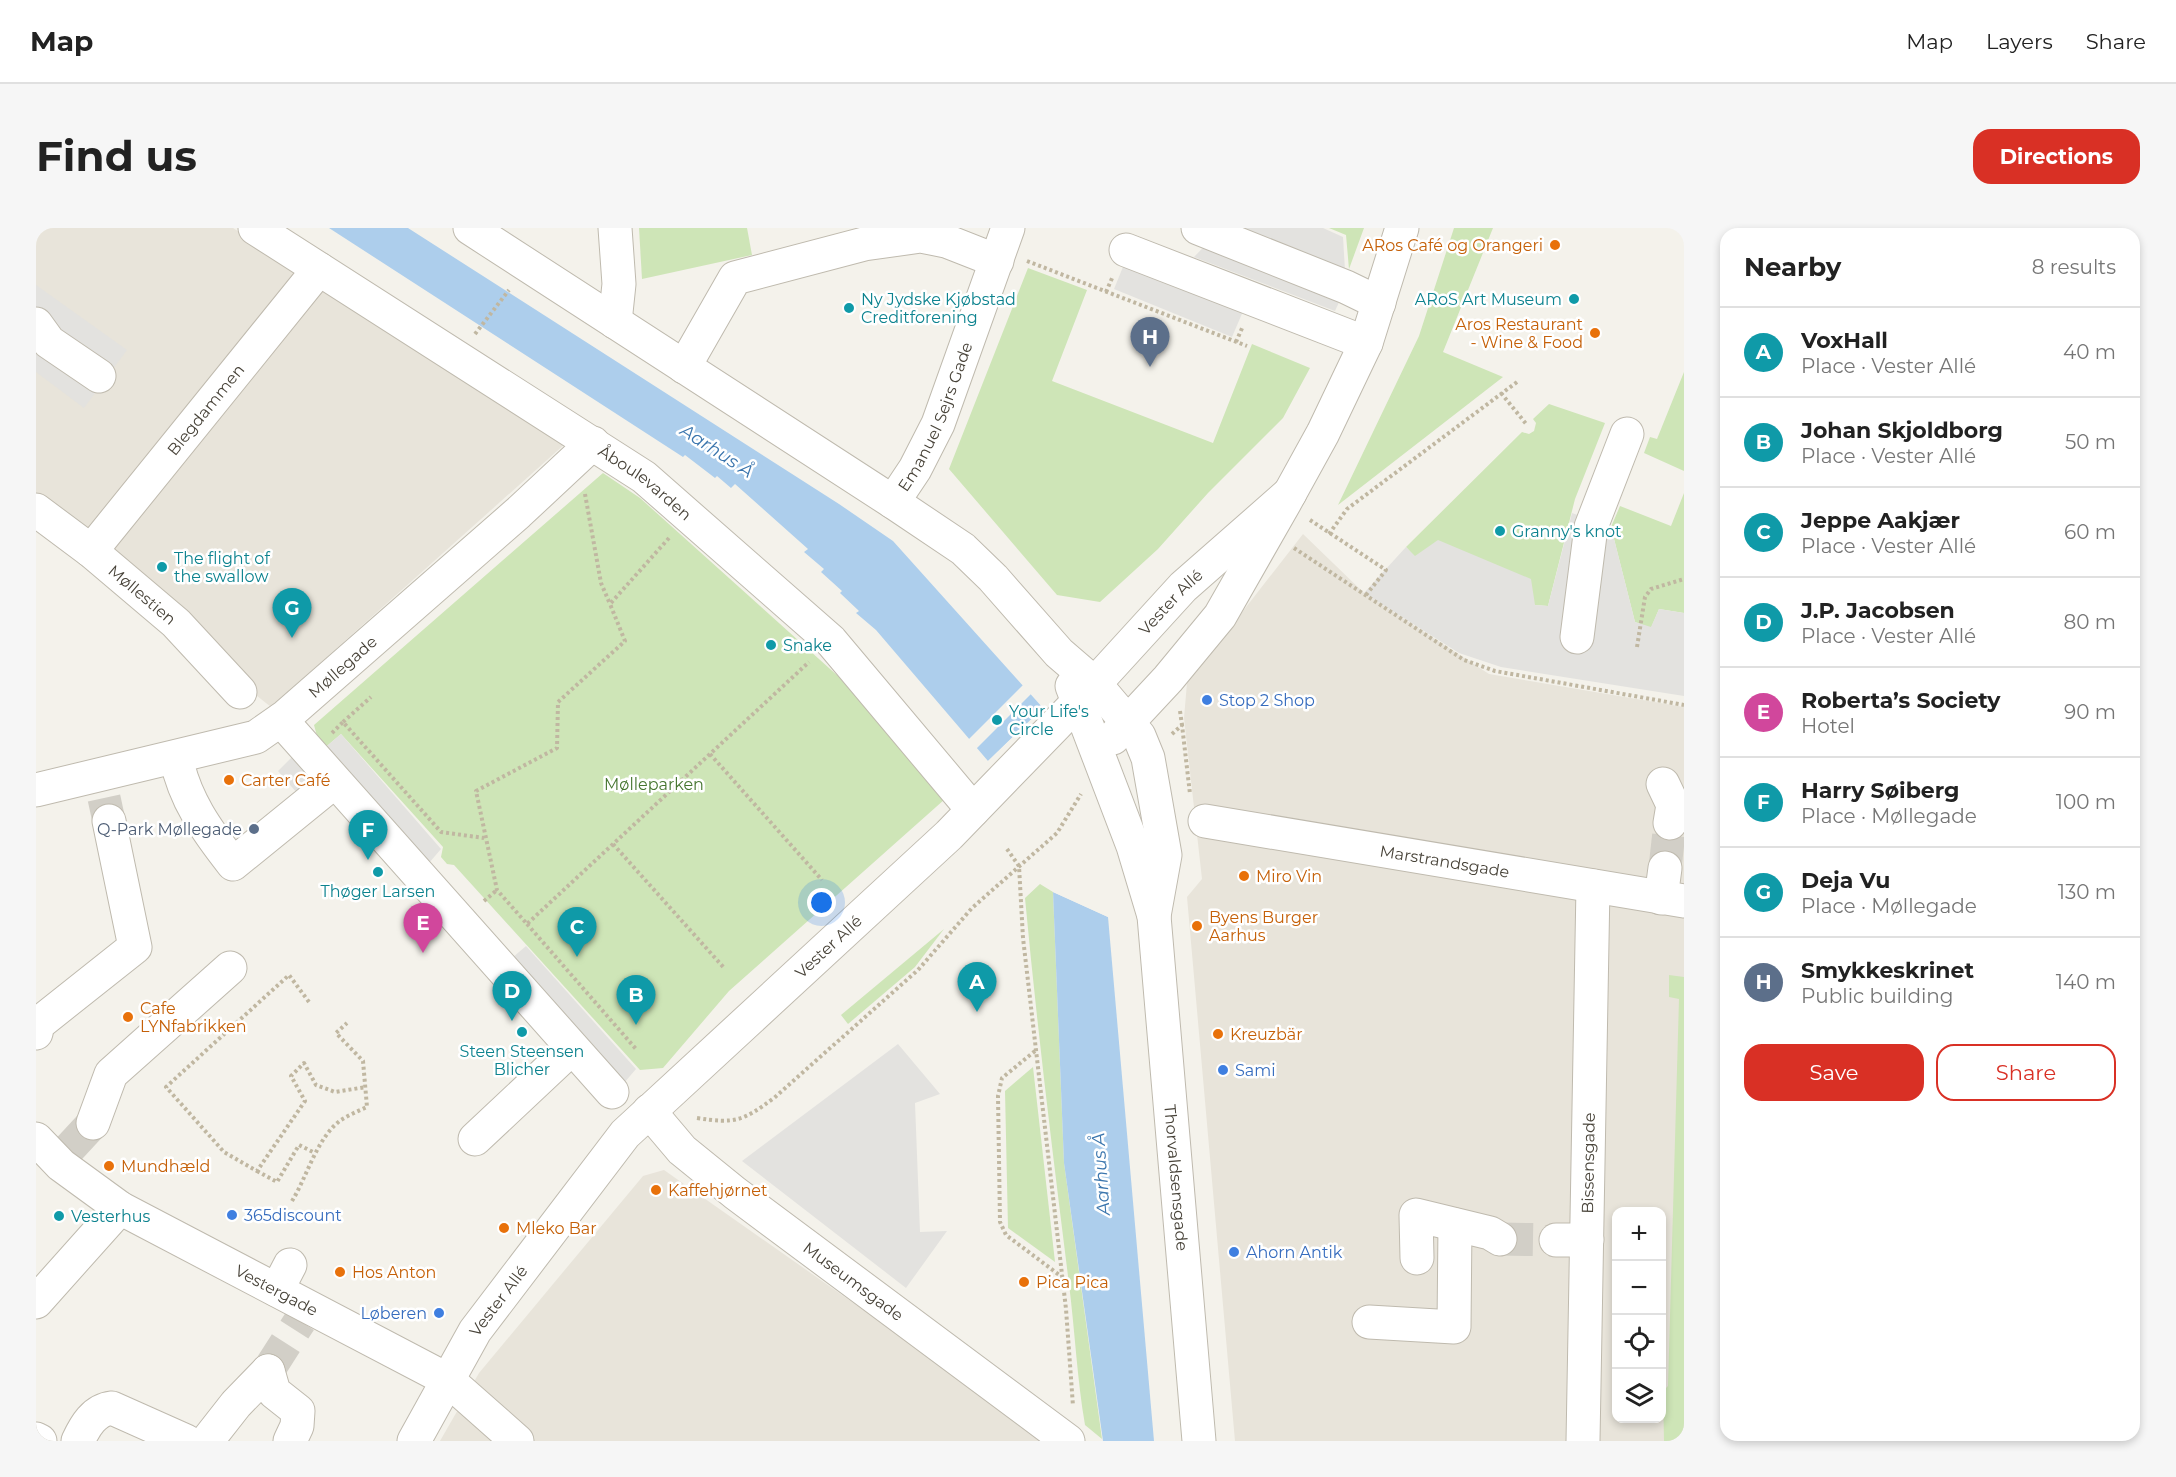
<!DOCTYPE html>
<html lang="en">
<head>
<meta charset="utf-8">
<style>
  :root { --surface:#fff; --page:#f6f6f6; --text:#222; --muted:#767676; --line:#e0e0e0; --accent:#d93025 }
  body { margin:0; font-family:Montserrat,sans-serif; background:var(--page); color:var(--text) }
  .controls { position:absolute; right:18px; bottom:18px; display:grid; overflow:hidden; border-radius:12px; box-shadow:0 3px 9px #0003 }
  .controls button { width:54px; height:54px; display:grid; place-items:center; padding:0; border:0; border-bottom:2px solid var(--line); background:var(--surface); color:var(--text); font:30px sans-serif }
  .you { position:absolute; left:786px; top:675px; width:21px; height:21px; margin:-15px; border:4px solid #fff; border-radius:50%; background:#1a73e8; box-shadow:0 0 0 9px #1a73e833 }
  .badge { display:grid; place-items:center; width:39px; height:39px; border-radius:50%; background:var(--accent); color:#fff; font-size:20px; font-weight:700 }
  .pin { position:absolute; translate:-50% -50px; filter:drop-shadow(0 2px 3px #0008) }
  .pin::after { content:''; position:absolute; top:32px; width:21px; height:18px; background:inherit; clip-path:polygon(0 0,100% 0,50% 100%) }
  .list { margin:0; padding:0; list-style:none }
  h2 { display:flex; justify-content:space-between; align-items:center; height:78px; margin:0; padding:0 24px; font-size:26px }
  h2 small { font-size:20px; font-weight:400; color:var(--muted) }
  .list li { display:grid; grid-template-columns:39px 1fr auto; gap:18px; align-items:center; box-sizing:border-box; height:90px; padding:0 24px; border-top:2px solid var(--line) }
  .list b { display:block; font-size:22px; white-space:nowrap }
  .list p { margin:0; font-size:20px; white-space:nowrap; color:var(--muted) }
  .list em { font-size:20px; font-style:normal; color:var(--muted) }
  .actions { display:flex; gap:12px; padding:18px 24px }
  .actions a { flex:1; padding:14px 0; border:2px solid var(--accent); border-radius:18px; text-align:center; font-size:21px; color:var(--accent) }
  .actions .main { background:var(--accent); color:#fff }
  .icon { flex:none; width:33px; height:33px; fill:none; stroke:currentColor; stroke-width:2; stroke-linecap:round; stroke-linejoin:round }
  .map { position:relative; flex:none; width:1648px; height:1213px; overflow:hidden; border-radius:18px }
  header { display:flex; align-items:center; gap:36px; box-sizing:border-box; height:84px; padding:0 30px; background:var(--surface); border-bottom:2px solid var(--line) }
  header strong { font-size:28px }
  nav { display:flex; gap:33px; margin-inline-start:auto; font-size:21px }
  .intro { display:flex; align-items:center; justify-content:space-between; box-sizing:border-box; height:144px; padding:0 36px }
  h1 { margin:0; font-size:42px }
  .button { padding:15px 27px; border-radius:18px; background:var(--accent); color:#fff; font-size:21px; font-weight:700 }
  main { display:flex; gap:36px; padding:0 36px }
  aside { flex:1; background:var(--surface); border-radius:18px; box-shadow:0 3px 9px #0003 }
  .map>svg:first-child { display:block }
  .residential { fill:#e8e4da; fill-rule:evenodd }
  .green { fill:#cee5b7 }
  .parking { fill:#e3e2df }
  .water { fill:#adceec }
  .pier { fill:#f4f2eb }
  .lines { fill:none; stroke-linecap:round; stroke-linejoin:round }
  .minor-tunnel { stroke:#d2cfc7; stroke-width:33; stroke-dasharray:33 16; stroke-linecap:butt }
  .minor-casing { stroke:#bfbaae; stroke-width:35 }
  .path { stroke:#c0b7a1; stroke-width:4; stroke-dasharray:3 3; stroke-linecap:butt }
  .minor { stroke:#fff; stroke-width:33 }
  .food-dot { fill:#e8710a; stroke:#fff; stroke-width:2 }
  .culture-dot { fill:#0f9aa8; stroke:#fff; stroke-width:2 }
  .shop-dot { fill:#3f7fe0; stroke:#fff; stroke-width:2 }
  .service-dot { fill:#5c6f8a; stroke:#fff; stroke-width:2 }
  .labels { text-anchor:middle; stroke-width:5; stroke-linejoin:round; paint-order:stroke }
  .food-label { font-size:16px; fill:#c56008; stroke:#fff; text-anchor:start }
  .culture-label { font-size:16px; fill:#0d838f; stroke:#fff; text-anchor:start }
  .street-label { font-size:16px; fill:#484339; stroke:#fff }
  .shop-label { font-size:16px; fill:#366cbe; stroke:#fff; text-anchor:start }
  .park-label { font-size:16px; fill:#467630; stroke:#fff }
  .service-label { font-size:16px; fill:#4e5e75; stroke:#fff; text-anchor:end }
  .water-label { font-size:18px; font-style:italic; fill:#3a75ad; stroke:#fff }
</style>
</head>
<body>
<header>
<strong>Map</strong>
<nav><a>Map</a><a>Layers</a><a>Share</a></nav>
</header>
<div class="intro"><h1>Find us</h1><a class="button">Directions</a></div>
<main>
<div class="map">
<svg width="1648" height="1213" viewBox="0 0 1648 1213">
  <rect width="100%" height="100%" fill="#f4f2eb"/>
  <g class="residential">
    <polygon points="0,0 197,0 530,215 235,479 0,292"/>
    <path d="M1267 306 1328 365 1453 446 1648 479V1213H1199L1151 669 1166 651 1148 490 1151 455ZM1580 984H1626V1190H1580Z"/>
    <polygon points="628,942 1014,1213 404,1213 443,1145 607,948"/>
  </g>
  <g class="green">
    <polygon points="603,0 711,0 716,27 606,51"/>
    <polygon points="1293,0 1328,0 1313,41 1310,7"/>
    <polygon points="1418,0 1457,0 1407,124 1467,149 1302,277 1383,108"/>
    <polygon points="992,40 1051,62 1016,153 1177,215 1216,116 1274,140 1247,190 1172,265 1122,321 1064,374 1021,367 913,241"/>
    <polygon points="1648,144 1648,243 1608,225 1614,209 1621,211"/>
    <polygon points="1513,176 1569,195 1539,271 1512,378 1499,377 1378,328 1370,319 1486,204 1493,206 1498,203 1500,195 1497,191"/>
    <polygon points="567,245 604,270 803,449 909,571 693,763 627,840 604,842 418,637 411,636 405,629 407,619 305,506 285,523 278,497"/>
    <polygon points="1648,265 1648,385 1623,381 1615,400 1599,394 1575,299 1584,278 1635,298"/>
    <path d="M1004 656 1017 664 1028 935 1066 1211 1049 1197C1041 1150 1039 1104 1033 1056 1017 928 1001 799 989 670Z"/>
    <polygon points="908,701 879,739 812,796 805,787"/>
    <polygon points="1633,747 1648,749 1648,1213 1628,1213 1627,1163 1632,1158 1643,771 1633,769"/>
    <polygon points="997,839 1019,1034 972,1000 969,863"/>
  </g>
  <g class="parking">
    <polygon points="1186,0 1287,0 1307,9 1310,59 1299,83 1158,29"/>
    <polygon points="1089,34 1208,81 1196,109 1078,61"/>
    <polygon points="0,57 91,122 48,180 0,144"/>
    <polygon points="1536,285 1575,299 1599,394 1615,399 1623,381 1648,385 1648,468 1465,439 1423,425 1328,365 1370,319 1379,328 1402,312 1495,351 1499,377 1512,378"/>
    <polygon points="305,506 405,621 393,635 476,730 490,718 600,841 570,876 298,571 280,587 242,543 259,526 285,523"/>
    <polygon points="862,816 904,866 879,875 884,1004 911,1003 870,1060 706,933"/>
  </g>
  <g class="water">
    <polygon points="293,0 372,0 803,276 857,313 1007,480 952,533 840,402 820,385 823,383 804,365 806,363 785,344 788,341 768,324 772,321 699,256 695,260 681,248 679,250 649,227 647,229"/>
    <polygon points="1017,664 1072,689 1118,1213 1067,1213 1028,935"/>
  </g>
  <g class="pier">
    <polygon points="989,455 997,464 939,522 931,513"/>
    <polygon points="1007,480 1008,483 954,535 952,533"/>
    <polygon points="1016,661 1072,686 1072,689 1017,664"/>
  </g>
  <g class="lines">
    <g class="minor-tunnel">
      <polyline points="68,570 73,593"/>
      <polyline points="1629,640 1634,595"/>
      <polyline points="31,923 57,895"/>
      <polyline points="1464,1011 1520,1012"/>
      <polyline points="232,1143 264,1093"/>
    </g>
    <g class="minor-casing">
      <g id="minor">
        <path id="s1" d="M219 0 608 249 795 413 937 582"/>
        <polyline points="434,0 857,274 927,321 957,350 1023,425 1059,456 1103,508 1112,530 1129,627 1118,688"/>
        <polyline points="1162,0 1310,59 1343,75"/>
        <polyline points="1090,22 1330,115"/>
        <polyline points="579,94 583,56 579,0"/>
        <polyline points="0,96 13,114 63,148"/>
        <polyline points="648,139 699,50 828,16 885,8 910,13 961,33"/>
        <path id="s2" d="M857 274 879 241 902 196 972 0"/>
        <path id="s3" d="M0 282 55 323 140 395 204 464"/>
        <path id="s4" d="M55 323 283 41"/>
        <polyline points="1541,409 1555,299 1591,206"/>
        <path id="s5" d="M1036 458 1097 618 1118 688 1163 1213"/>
        <polyline points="245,492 576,864"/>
        <polyline points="1077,510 1132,451 1184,388 1249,274 1287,205 1330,115 1366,0"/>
        <path d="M140 529C148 571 171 603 197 636L298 554"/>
        <polyline points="1627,556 1637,577 1634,595"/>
        <path id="s6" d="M0 562 220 509 250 488 482 285 557 215"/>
        <path id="s7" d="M1169 593 1648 673"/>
        <polyline points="1625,670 1629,640"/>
        <polyline points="0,805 2,796 99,719 73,593"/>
        <path id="s8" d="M613 883 646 922 699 965 1032 1213"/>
        <polyline points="57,895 75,846 194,740"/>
        <path id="s9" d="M0 911 25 937 84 980 412 1152 481 1213"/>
        <polyline points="439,911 536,820"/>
        <polyline points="1520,1012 1551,1012"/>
        <polyline points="1381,1030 1380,987 1454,1005 1464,1011"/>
        <polyline points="241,1062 254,1037"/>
        <polyline points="0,1074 84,980"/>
        <polyline points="1333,1094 1418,1099 1419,997"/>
        <polyline points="232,1143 238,1164 262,1183 261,1198 254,1213"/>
        <polyline points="0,1211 4,1213"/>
        <path d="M42 1213C49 1198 58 1182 76 1180L150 1213"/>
        <polyline points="171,1213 200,1176 232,1143"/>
        <path id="s10" d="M378 1213 439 1103 589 906 913 607 1042 474 1147 359 1254 265"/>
        <path id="s11" d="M1547 1213 1557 658"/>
      </g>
    </g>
    <g class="path">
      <polyline points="991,33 1211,118"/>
      <polyline points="1070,64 1077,48"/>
      <polyline points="439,106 473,62"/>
      <polyline points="1200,114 1207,98"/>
      <polyline points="1465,165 1491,197"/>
      <polyline points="549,266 565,355 574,376"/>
      <polyline points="1274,292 1350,342 1330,367"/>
      <polyline points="1293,306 1311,281 1481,154"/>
      <polyline points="633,310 574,376 589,413 522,474 521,520 440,563 461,662 491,696 773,434"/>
      <polyline points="1258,320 1428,432 1459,443 1648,477"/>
      <polyline points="1601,419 1609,369 1615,361 1648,351"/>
      <polyline points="1144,483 1146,497"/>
      <polyline points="307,494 335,469"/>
      <polyline points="296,505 307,494 405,604 448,610"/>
      <polyline points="1136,506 1146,497 1154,566"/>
      <polyline points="674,526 786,652"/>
      <polyline points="577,616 689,741"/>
      <polyline points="971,621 983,638 987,710 1030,1081 1037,1178"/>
      <polyline points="448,673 461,662"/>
      <polyline points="491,696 600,821"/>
      <polyline points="273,774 253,747 130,859 188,924 221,943 269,873 255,848 268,835 280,857 299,864 330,859"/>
      <polyline points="999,823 966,850 962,868 964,994 970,1007 1026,1049"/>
      <path d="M661 890C699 896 707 893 738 870L882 742 936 680 1021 605 1045 566"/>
      <polyline points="221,943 241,954 263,917 279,925"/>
      <path d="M256 973C271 949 281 909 305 892 313 887 322 883 331 879L327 833 300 805 311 795"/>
    </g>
    <use href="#minor" class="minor"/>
  </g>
  <g class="food-dot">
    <circle cx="1519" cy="17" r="6"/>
    <circle cx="1559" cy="105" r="6"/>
    <circle cx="193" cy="552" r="6"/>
    <circle cx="1208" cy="648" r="6"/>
    <circle cx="1161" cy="698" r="6"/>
    <circle cx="92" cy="789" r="6"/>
    <circle cx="1182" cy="806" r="6"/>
    <circle cx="73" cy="938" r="6"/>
    <circle cx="620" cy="962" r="6"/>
    <circle cx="468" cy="1000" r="6"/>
    <circle cx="304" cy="1044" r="6"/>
    <circle cx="988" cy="1054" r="6"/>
  </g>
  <g class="culture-dot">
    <circle cx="1538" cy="71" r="6"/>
    <circle cx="813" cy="80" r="6"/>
    <circle cx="1464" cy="303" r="6"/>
    <circle cx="126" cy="339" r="6"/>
    <circle cx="735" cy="417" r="6"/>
    <circle cx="961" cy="492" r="6"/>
    <circle cx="342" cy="644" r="6"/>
    <circle cx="486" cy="804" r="6"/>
    <circle cx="23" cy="988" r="6"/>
  </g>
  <g class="shop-dot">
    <circle cx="1171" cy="472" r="6"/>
    <circle cx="1187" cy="842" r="6"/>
    <circle cx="196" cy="987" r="6"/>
    <circle cx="1198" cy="1024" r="6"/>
    <circle cx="403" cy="1085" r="6"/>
  </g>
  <circle class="service-dot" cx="218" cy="601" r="6"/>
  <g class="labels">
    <g class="food-label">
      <text x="1507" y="23" text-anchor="end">ARos Café og Orangeri</text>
      <text x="1547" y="102" text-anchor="end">Aros Restaurant<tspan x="1547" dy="18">- Wine &amp; Food</tspan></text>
      <text x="205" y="558">Carter Café</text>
      <text x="1220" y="654">Miro Vin</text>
      <text x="1173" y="695">Byens Burger<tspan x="1173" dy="18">Aarhus</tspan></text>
      <text x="104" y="786">Cafe<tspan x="104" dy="18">LYNfabrikken</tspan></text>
      <text x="1194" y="812">Kreuzbär</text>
      <text x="85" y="944">Mundhæld</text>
      <text x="632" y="968">Kaffehjørnet</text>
      <text x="480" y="1006">Mleko Bar</text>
      <text x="316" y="1050">Hos Anton</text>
      <text x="1000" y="1060">Pica Pica</text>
    </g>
    <g class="culture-label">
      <text x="825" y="77">Ny Jydske Kjøbstad<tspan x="825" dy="18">Creditforening</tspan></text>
      <text x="1526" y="77" text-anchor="end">ARoS Art Museum</text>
      <text x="1476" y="309">Granny's knot</text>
      <text x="138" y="336">The flight of<tspan x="138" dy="18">the swallow</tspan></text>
      <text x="747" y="423">Snake</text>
      <text x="973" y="489">Your Life's<tspan x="973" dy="18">Circle</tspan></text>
      <text x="342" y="669" text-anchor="middle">Thøger Larsen</text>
      <text x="486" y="829" text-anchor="middle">Steen Steensen<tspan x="486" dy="18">Blicher</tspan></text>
      <text x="35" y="994">Vesterhus</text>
    </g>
    <g class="street-label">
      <text dy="6" stroke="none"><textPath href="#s4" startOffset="182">Blegdammen</textPath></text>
      <text dy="6" stroke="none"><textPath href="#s2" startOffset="96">Emanuel Sejrs Gade</textPath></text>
      <text dy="6" stroke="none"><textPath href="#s1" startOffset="466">Åboulevarden</textPath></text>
      <text dy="6" stroke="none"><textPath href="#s3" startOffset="136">Møllestien</textPath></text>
      <text dy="6" stroke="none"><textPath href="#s10" startOffset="1136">Vester Allé</textPath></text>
      <text dy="6" stroke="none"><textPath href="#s6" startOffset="338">Møllegade</textPath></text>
      <text dy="6" stroke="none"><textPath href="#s7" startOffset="243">Marstrandsgade</textPath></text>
      <text dy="6" stroke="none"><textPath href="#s10" startOffset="650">Vester Allé</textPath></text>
      <text dy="6" stroke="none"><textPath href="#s11" startOffset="278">Bissensgade</textPath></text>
      <text dy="6" stroke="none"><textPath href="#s5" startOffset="507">Thorvaldsensgade</textPath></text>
      <text dy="6" stroke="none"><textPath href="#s8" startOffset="267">Museumsgade</textPath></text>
      <text dy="6" stroke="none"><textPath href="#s9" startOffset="286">Vestergade</textPath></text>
      <text dy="6" stroke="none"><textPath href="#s10" startOffset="164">Vester Allé</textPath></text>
    </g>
    <g class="shop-label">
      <text x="1183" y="478">Stop 2 Shop</text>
      <text x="1199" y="848">Sami</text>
      <text x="208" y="993">365discount</text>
      <text x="1210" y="1030">Ahorn Antik</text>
      <text x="391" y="1091" text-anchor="end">Løberen</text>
    </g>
    <g class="park-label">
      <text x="618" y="562">Mølleparken</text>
    </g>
    <g class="service-label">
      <text x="206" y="607">Q-Park Møllegade</text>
    </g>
    <g class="water-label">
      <text transform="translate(681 223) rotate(33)" y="6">Aarhus Å</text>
      <text transform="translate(1065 946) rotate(-94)" y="6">Aarhus Å</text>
    </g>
  </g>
</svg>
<div class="controls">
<button>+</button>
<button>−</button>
<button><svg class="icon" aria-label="locate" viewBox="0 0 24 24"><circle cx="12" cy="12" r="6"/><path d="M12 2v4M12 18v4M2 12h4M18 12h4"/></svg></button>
<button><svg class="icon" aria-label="layers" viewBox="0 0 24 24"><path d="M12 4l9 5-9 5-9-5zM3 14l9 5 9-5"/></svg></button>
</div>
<div class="you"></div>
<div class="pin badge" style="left:941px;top:784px;background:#0f9aa8">A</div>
<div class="pin badge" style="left:600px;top:797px;background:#0f9aa8">B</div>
<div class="pin badge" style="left:541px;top:729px;background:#0f9aa8">C</div>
<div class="pin badge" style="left:476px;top:793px;background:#0f9aa8">D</div>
<div class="pin badge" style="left:387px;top:725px;background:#d1479c">E</div>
<div class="pin badge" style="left:332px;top:632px;background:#0f9aa8">F</div>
<div class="pin badge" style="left:256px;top:410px;background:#0f9aa8">G</div>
<div class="pin badge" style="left:1114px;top:139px;background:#5c6f8a">H</div>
</div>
<aside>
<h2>Nearby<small>8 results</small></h2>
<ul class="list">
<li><span class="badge" style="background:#0f9aa8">A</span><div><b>VoxHall</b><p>Place · Vester Allé</p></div><em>40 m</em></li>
<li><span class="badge" style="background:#0f9aa8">B</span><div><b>Johan Skjoldborg</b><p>Place · Vester Allé</p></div><em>50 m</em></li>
<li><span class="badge" style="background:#0f9aa8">C</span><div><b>Jeppe Aakjær</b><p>Place · Vester Allé</p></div><em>60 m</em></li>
<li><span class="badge" style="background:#0f9aa8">D</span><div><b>J.P. Jacobsen</b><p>Place · Vester Allé</p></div><em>80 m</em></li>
<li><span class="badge" style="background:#d1479c">E</span><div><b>Roberta’s Society</b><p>Hotel</p></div><em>90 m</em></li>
<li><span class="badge" style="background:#0f9aa8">F</span><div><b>Harry Søiberg</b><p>Place · Møllegade</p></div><em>100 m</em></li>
<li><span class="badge" style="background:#0f9aa8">G</span><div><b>Deja Vu</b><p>Place · Møllegade</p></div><em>130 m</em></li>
<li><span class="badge" style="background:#5c6f8a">H</span><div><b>Smykkeskrinet</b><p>Public building</p></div><em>140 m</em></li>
</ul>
<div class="actions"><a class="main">Save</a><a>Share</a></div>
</aside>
</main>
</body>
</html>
